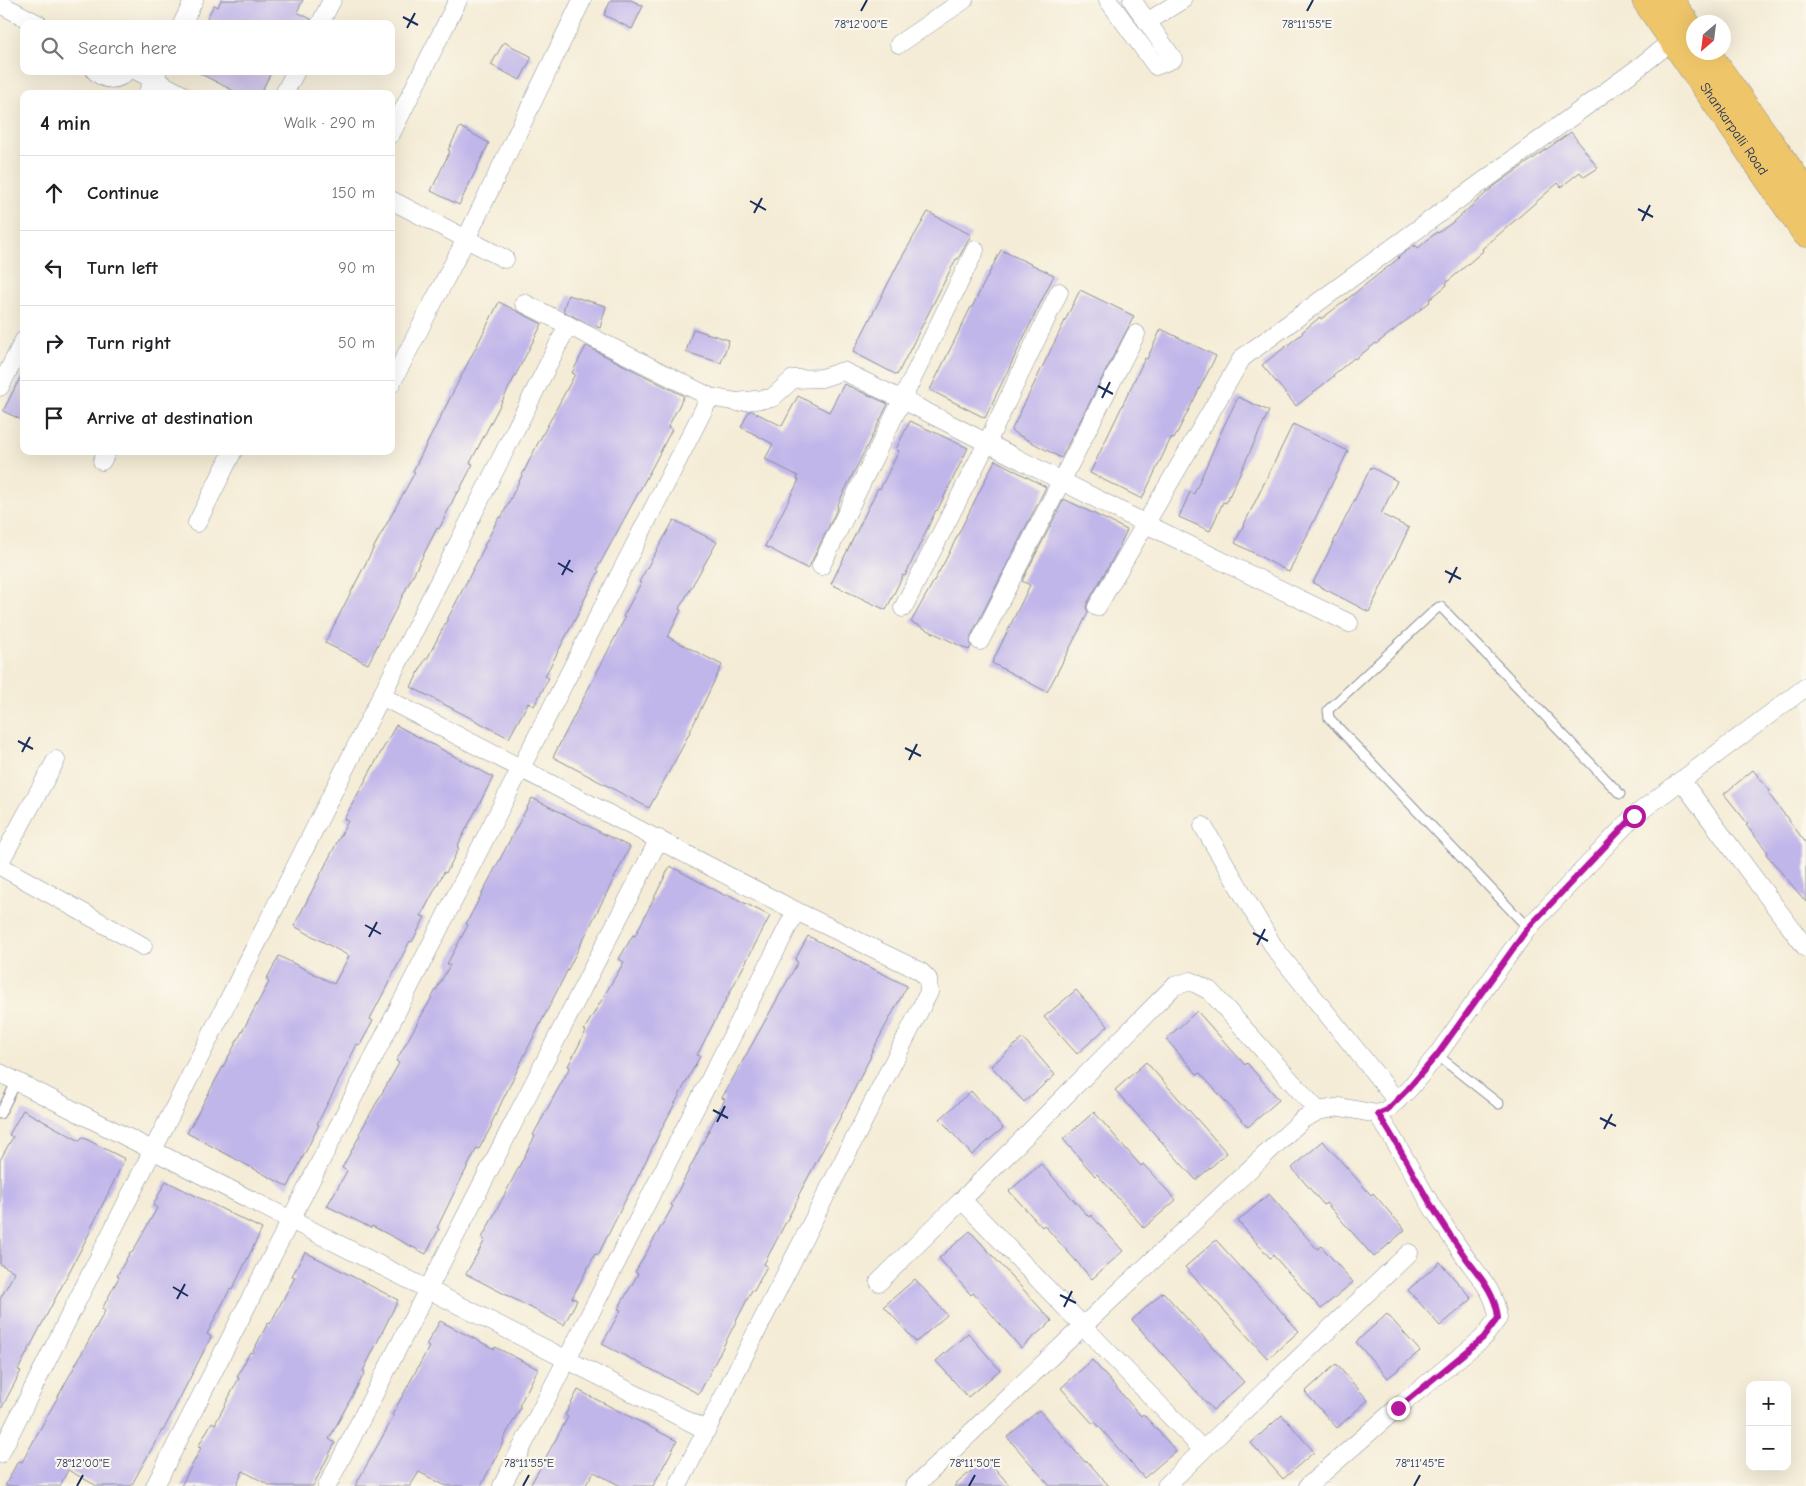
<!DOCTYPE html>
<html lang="en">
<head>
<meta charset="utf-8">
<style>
  :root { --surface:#fff; --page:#f6f6f6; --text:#202124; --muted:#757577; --line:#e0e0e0 }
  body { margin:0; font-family:"Comic Neue",sans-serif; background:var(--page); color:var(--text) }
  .controls { position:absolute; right:15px; bottom:15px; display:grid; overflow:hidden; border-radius:10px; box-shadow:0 5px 20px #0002 }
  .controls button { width:45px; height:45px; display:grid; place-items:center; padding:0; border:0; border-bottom:1px solid var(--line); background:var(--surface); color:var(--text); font:25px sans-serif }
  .compass { position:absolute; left:1686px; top:15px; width:45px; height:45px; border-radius:50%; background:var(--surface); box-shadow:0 5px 20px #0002; rotate:208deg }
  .stop { position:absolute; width:15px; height:15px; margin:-11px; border:4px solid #b5179e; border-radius:50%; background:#fff }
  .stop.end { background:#b5179e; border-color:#fff; box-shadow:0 1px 5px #0008 }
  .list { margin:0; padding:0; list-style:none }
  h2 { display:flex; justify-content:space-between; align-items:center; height:65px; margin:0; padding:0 20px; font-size:21px }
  h2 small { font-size:16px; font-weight:400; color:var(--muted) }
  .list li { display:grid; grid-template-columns:32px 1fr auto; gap:15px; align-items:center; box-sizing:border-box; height:75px; padding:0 20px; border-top:1px solid var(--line) }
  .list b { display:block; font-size:19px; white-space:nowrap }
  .list em { font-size:16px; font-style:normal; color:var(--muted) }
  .icon { flex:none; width:28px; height:28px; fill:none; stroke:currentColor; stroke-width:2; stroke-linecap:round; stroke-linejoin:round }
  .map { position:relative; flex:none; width:1806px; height:1486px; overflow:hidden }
  .search { position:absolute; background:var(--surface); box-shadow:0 5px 20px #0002; left:20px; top:20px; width:375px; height:55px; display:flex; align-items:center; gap:12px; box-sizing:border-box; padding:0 18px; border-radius:10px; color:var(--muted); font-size:19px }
  .panel { position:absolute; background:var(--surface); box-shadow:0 5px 20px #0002; left:20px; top:90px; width:375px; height:365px; border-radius:10px }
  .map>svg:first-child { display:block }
  .building { fill:#c1b6ea }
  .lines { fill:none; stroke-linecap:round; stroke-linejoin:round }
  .service-casing { stroke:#888e9a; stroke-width:11 }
  .minor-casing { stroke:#888e9a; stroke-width:19 }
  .primary-casing { stroke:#888e9a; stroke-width:29 }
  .service { stroke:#fff; stroke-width:9 }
  .minor { stroke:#fff; stroke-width:18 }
  .primary { stroke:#eec569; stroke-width:28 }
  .route { stroke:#b5179e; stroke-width:6 }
  .ticks { fill:none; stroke:#1b2f5e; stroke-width:2 }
  .labels { text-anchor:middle; stroke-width:4.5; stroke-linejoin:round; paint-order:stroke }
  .street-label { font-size:14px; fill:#1b2f5e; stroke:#fbf7ec }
  .ticks-label { font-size:12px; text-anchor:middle; fill:#1b2f5e; stroke:#fbf7ec; stroke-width:4.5; stroke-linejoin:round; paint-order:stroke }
</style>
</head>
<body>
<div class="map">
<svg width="1806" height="1486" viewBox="0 0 1806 1486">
  <rect width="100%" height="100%" fill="#fbf7ec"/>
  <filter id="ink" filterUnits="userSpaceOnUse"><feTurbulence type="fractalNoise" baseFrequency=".02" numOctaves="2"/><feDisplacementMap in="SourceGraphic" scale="10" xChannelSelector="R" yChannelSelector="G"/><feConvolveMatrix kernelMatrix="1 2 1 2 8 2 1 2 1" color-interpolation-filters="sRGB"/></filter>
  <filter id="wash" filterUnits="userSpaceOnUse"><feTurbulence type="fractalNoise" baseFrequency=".0096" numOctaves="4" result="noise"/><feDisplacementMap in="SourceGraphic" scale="20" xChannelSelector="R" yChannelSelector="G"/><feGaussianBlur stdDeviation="1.12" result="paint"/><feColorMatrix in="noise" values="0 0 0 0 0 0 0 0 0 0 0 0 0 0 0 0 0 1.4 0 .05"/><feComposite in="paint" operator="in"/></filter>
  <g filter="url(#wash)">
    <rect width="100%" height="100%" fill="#f4ecd6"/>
    <g id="blocks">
      <g class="building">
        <polygon points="221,0 303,0 297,12 311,19 310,24 220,24 207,18 214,5 218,7"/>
        <polygon points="611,0 631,0 643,6 632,29 604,15"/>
        <polygon points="504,42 532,57 520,80 491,65"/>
        <polygon points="195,71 272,71 260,94 240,94"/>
        <polygon points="460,127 489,143 459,205 431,191 450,151 448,150"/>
        <polygon points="1571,132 1598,168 1584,177 1580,172 1561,187 1558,183 1482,249 1483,251 1446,283 1447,285 1429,300 1430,302 1376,344 1376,343 1355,359 1354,358 1333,375 1334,376 1296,406 1262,365 1303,333 1302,332 1320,317 1321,319 1341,304 1399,258 1398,257 1415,245 1418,248 1437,232 1438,233 1457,219 1493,187"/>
        <polygon points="928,212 971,235 958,259 956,259 897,375 853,352 898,264"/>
        <polygon points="1001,250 1054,275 985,418 930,390 971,307 972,307"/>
        <polygon points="1080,290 1134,316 1061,458 1011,431"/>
        <polygon points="568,295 606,306 600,328 591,325 563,311"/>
        <polygon points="499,302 542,324 470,463 473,464 458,493 457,492 439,529 437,528 368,664 325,643 374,547 415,472 413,471 448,402"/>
        <polygon points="693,329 729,340 721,363 686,352"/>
        <polygon points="1161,329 1216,356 1174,439 1171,438 1142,499 1090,473 1145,358 1147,359"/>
        <polygon points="586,346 684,396 668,427 672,429 654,464 597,569 599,571 580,608 581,608 545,676 549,678 534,706 528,703 509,738 411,687 426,658 427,659 485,546 484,546 499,517 501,518 537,445 575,374 572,373"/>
        <polygon points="24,370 24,421 3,411"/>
        <polygon points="844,384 888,404 837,506 838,507 808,569 765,546 799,480 797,479 798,476 765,459 773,444 741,427 749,411 752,411 782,426 798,396 829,412"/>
        <polygon points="1238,397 1269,411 1226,503 1223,502 1210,531 1179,517 1190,492 1194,494 1221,432"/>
        <polygon points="910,421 968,448 937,511 936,510 905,576 903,575 886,610 831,584 878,488 880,489 899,451 896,450 898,445"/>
        <polygon points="1293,424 1348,451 1289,572 1235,543"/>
        <polygon points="995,460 1046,487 971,636 971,646 969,650 911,622 945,561"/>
        <polygon points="1371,467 1397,481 1381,514 1409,528 1369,612 1313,583"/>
        <polygon points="1064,499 1127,530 1115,555 1088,602 1086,607 1088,613 1047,692 992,663 1030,585 1022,581"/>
        <polygon points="674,520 717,542 679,609 681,610 668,637 722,665 683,746 649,808 553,757 625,618 623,617 641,583 639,582"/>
        <polygon points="396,725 493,777 457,847 459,848 446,873 444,872 421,916 425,917 412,942 410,941 388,984 370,1019 373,1021 360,1045 357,1044 334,1091 317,1124 319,1125 288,1187 187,1133 269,982 266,980 279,956 334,984 349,956 294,926 348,821 344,819"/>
        <polygon points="1753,770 1770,791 1768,793 1806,843 1806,902 1766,854 1768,852 1746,825 1748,824 1724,794"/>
        <polygon points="532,798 630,847 524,1056 491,1124 492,1125 479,1149 477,1148 454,1193 437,1228 439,1229 426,1254 372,1226 371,1228 327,1206 347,1171 342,1168 360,1135 359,1134 399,1063 396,1061 450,965 447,964 468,925 466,924"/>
        <polygon points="670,866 726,896 727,894 770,916 697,1055 700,1056 663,1126 634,1185 633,1185 598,1255 595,1254 572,1298 577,1300 564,1325 466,1274 485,1240 482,1238 535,1136 533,1135 570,1067 568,1066 586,1031 584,1030 624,962 619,959 633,935 635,936"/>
        <polygon points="808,936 907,986 870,1055 871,1056 840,1118 798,1196 799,1197 764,1264 767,1266 754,1291 752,1290 699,1394 602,1344 621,1310 618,1309 638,1274 635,1272 673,1206 671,1205 725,1099 722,1098 798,962 795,960"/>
        <polygon points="1076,990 1108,1026 1077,1054 1044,1017"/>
        <polygon points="1197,1011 1245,1065 1247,1063 1279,1100 1248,1127 1200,1073 1198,1075 1166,1039"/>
        <polygon points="1023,1038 1055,1075 1024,1102 991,1066"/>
        <polygon points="1146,1062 1227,1153 1196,1180 1115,1090"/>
        <polygon points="971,1091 1003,1128 972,1155 940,1119"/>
        <polygon points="23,1110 80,1141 82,1137 125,1159 90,1230 91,1230 18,1370 21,1371 0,1411 0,1299 15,1272 0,1264 0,1160 13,1137 9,1135"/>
        <polygon points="1094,1112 1141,1166 1143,1164 1176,1200 1144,1228 1097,1174 1095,1176 1063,1139"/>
        <polygon points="1323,1141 1371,1195 1373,1193 1405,1230 1374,1257 1326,1203 1324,1205 1292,1168"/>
        <polygon points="1041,1164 1089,1217 1091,1215 1123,1251 1092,1279 1044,1225 1042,1227 1009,1191"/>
        <polygon points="166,1181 262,1229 232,1290 230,1289 207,1334 211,1337 163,1431 162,1430 131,1486 97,1486 68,1470 60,1486 5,1486 18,1461 22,1462 105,1311 102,1309 119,1277 117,1276 130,1252 132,1253 157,1208 153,1205"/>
        <polygon points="1269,1194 1317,1249 1321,1246 1353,1282 1321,1309 1273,1255 1270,1258 1238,1221"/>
        <polygon points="970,1231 1052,1321 1021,1348 973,1293 971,1295 939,1258"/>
        <polygon points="1216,1240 1299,1331 1268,1359 1185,1267"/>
        <polygon points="305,1252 398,1300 363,1371 365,1372 329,1439 335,1443 313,1486 271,1486 243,1471 236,1486 181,1486 201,1448 198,1447 212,1422 215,1424 239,1378 237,1377 250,1352 252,1353 268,1323 270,1324 295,1277 292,1276"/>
        <polygon points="1440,1262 1472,1299 1440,1326 1408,1290"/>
        <polygon points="915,1279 947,1315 916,1342 884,1306"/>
        <polygon points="1163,1292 1244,1382 1213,1410 1132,1320"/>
        <polygon points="1387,1314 1420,1351 1388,1378 1356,1342"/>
        <polygon points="440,1321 494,1349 495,1347 538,1369 519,1406 521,1407 503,1440 504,1441 481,1486 446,1486 419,1472 410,1486 355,1486 394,1416 392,1415 429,1347 426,1345"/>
        <polygon points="968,1333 1000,1370 968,1397 936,1361"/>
        <polygon points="1092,1360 1141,1416 1143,1414 1176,1451 1144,1478 1095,1422 1093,1424 1061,1388"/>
        <polygon points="1336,1364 1368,1400 1337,1428 1305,1392"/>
        <polygon points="578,1390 677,1441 653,1486 621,1486 594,1472 585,1486 530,1486 568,1417 565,1415"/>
        <polygon points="1039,1410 1085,1462 1087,1461 1109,1486 1050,1486 1007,1437"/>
        <polygon points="1282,1415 1314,1452 1283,1479 1251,1443"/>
        <polygon points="986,1458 1010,1486 954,1486"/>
      </g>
    </g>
  </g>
  <g filter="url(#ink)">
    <use href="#blocks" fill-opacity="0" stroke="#888e9a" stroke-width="1"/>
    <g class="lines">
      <g class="service-casing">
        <g id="service">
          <polyline points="1528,928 1329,718 1328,710 1435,610 1439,607 1441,607 1620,794"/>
          <polyline points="1437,1055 1499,1104"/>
          <polyline points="0,1114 17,1081"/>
        </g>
      </g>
      <g class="minor-casing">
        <g id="minor">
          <polyline points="1108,0 1156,66 1173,59 1132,0"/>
          <polyline points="0,4 38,24"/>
          <polyline points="1147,22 1182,0"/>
          <polyline points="182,24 194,0"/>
          <polyline points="320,24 332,0"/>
          <polyline points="899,44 964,0"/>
          <path d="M95 71C105 81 117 82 127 71"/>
          <polyline points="137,71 181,94"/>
          <polyline points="147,94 158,71"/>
          <polyline points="284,94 296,71"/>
          <polyline points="391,134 458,0"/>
          <polyline points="391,200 505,259"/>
          <polyline points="524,303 710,397 737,402 772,398 793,379 822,378 843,371 903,400 1146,524 1349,623"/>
          <polyline points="391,384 466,239 582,0"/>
          <polyline points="0,387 24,340"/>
          <polyline points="102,461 107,451"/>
          <polyline points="197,523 233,451"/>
          <polyline points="821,566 975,250"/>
          <polyline points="1097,607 1242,358 1638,68 1673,40"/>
          <polyline points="903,608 987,443 1059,292"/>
          <polyline points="980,641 1136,334"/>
          <polyline points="381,696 796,911 920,971 928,979 929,992 678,1486"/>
          <polyline points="1681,780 1806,948"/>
          <polyline points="1203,826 1275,949 1397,1101"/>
          <polyline points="0,862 56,760"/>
          <polyline points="0,866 143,946"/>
          <polyline points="0,1073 706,1430"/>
          <polyline points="879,1282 962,1200"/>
          <polyline points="1203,1450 1409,1253"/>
          <polyline points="0,1454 568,325"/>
          <polyline points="155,1486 710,397"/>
          <polyline points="327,1486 659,839"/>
          <polyline points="502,1486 796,911"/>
          <polyline points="915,1486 1083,1326 962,1200 1174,986 1191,981 1210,991 1318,1111"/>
          <polyline points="1166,1486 1203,1450 1083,1326 1303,1119 1318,1111 1340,1107 1377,1114 1387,1110 1409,1089 1437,1055 1528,928 1634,816 1806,687"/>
          <path d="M1308 1486 1397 1408 1483 1338 1498 1318C1496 1294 1480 1277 1466 1258 1456 1244 1446 1229 1436 1213 1416 1181 1400 1146 1377 1114"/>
        </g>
      </g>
      <g class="primary-casing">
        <g id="primary">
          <path id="s1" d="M1646 0 1806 233"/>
          <polyline points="1669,0 1694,35"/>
          <polyline points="1706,52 1806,194"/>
        </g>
      </g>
      <use href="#service" class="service"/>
      <use href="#minor" class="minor"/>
      <use href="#primary" class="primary"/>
    </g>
  </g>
  <g class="lines" filter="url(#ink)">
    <path class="route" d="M1398 1408 1483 1338 1498 1318C1496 1294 1480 1277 1466 1258 1456 1244 1446 1229 1436 1213 1416 1181 1400 1146 1378 1114L1387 1110 1408 1089 1437 1055 1528 928 1634 816"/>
  </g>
  <path class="ticks" d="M861 11 867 0M1307 11 1313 0M403 17 418 25M407 28 415 13M750 201 766 210M1638 209 1653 217M754 213 762 198M1642 221 1650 205M1098 386 1113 394M1102 398 1110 382M558 563 573 572M1445 571 1461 579M562 575 570 560M1449 583 1457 567M18 741 33 749M905 748 921 756M22 752 30 737M909 760 917 744M365 925 381 934M1253 933 1268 941M369 937 377 922M1257 945 1265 929M713 1110 728 1118M1600 1118 1616 1126M717 1122 725 1106M1604 1129 1612 1114M173 1287 188 1296M1060 1295 1076 1303M177 1299 185 1284M1064 1307 1072 1291M77 1486 83 1475M523 1486 529 1475M969 1486 975 1475M1414 1486 1420 1475"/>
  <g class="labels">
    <g class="street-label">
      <text dy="5" stroke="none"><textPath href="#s1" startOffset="156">Shankarpalli Road</textPath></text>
    </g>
  </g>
  <g class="ticks-label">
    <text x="861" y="28">78°12'00"E</text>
    <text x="1307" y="28">78°11'55"E</text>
    <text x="83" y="1467">78°12'00"E</text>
    <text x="529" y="1467">78°11'55"E</text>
    <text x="975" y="1467">78°11'50"E</text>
    <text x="1420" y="1467">78°11'45"E</text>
  </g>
</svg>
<div class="controls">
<button>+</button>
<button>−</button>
</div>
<svg class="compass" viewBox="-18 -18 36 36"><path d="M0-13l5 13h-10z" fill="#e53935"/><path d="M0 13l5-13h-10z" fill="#757577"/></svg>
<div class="stop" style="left:1634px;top:816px"></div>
<div class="stop end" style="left:1398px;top:1408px"></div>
<div class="search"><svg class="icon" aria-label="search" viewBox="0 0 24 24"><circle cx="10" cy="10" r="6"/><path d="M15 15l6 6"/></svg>Search here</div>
<section class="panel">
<h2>4 min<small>Walk · 290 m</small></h2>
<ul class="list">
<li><svg class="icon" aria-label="ahead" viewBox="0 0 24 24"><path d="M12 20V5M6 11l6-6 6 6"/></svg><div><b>Continue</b></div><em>150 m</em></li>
<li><svg class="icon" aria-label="left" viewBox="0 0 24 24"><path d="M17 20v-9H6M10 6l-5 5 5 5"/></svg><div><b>Turn left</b></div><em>90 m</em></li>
<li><svg class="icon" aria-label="right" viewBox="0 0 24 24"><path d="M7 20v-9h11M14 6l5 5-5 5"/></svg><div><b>Turn right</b></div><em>50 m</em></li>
<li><svg class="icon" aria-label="arrive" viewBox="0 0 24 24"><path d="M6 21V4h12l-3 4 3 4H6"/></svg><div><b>Arrive at destination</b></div></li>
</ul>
</section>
</div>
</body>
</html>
